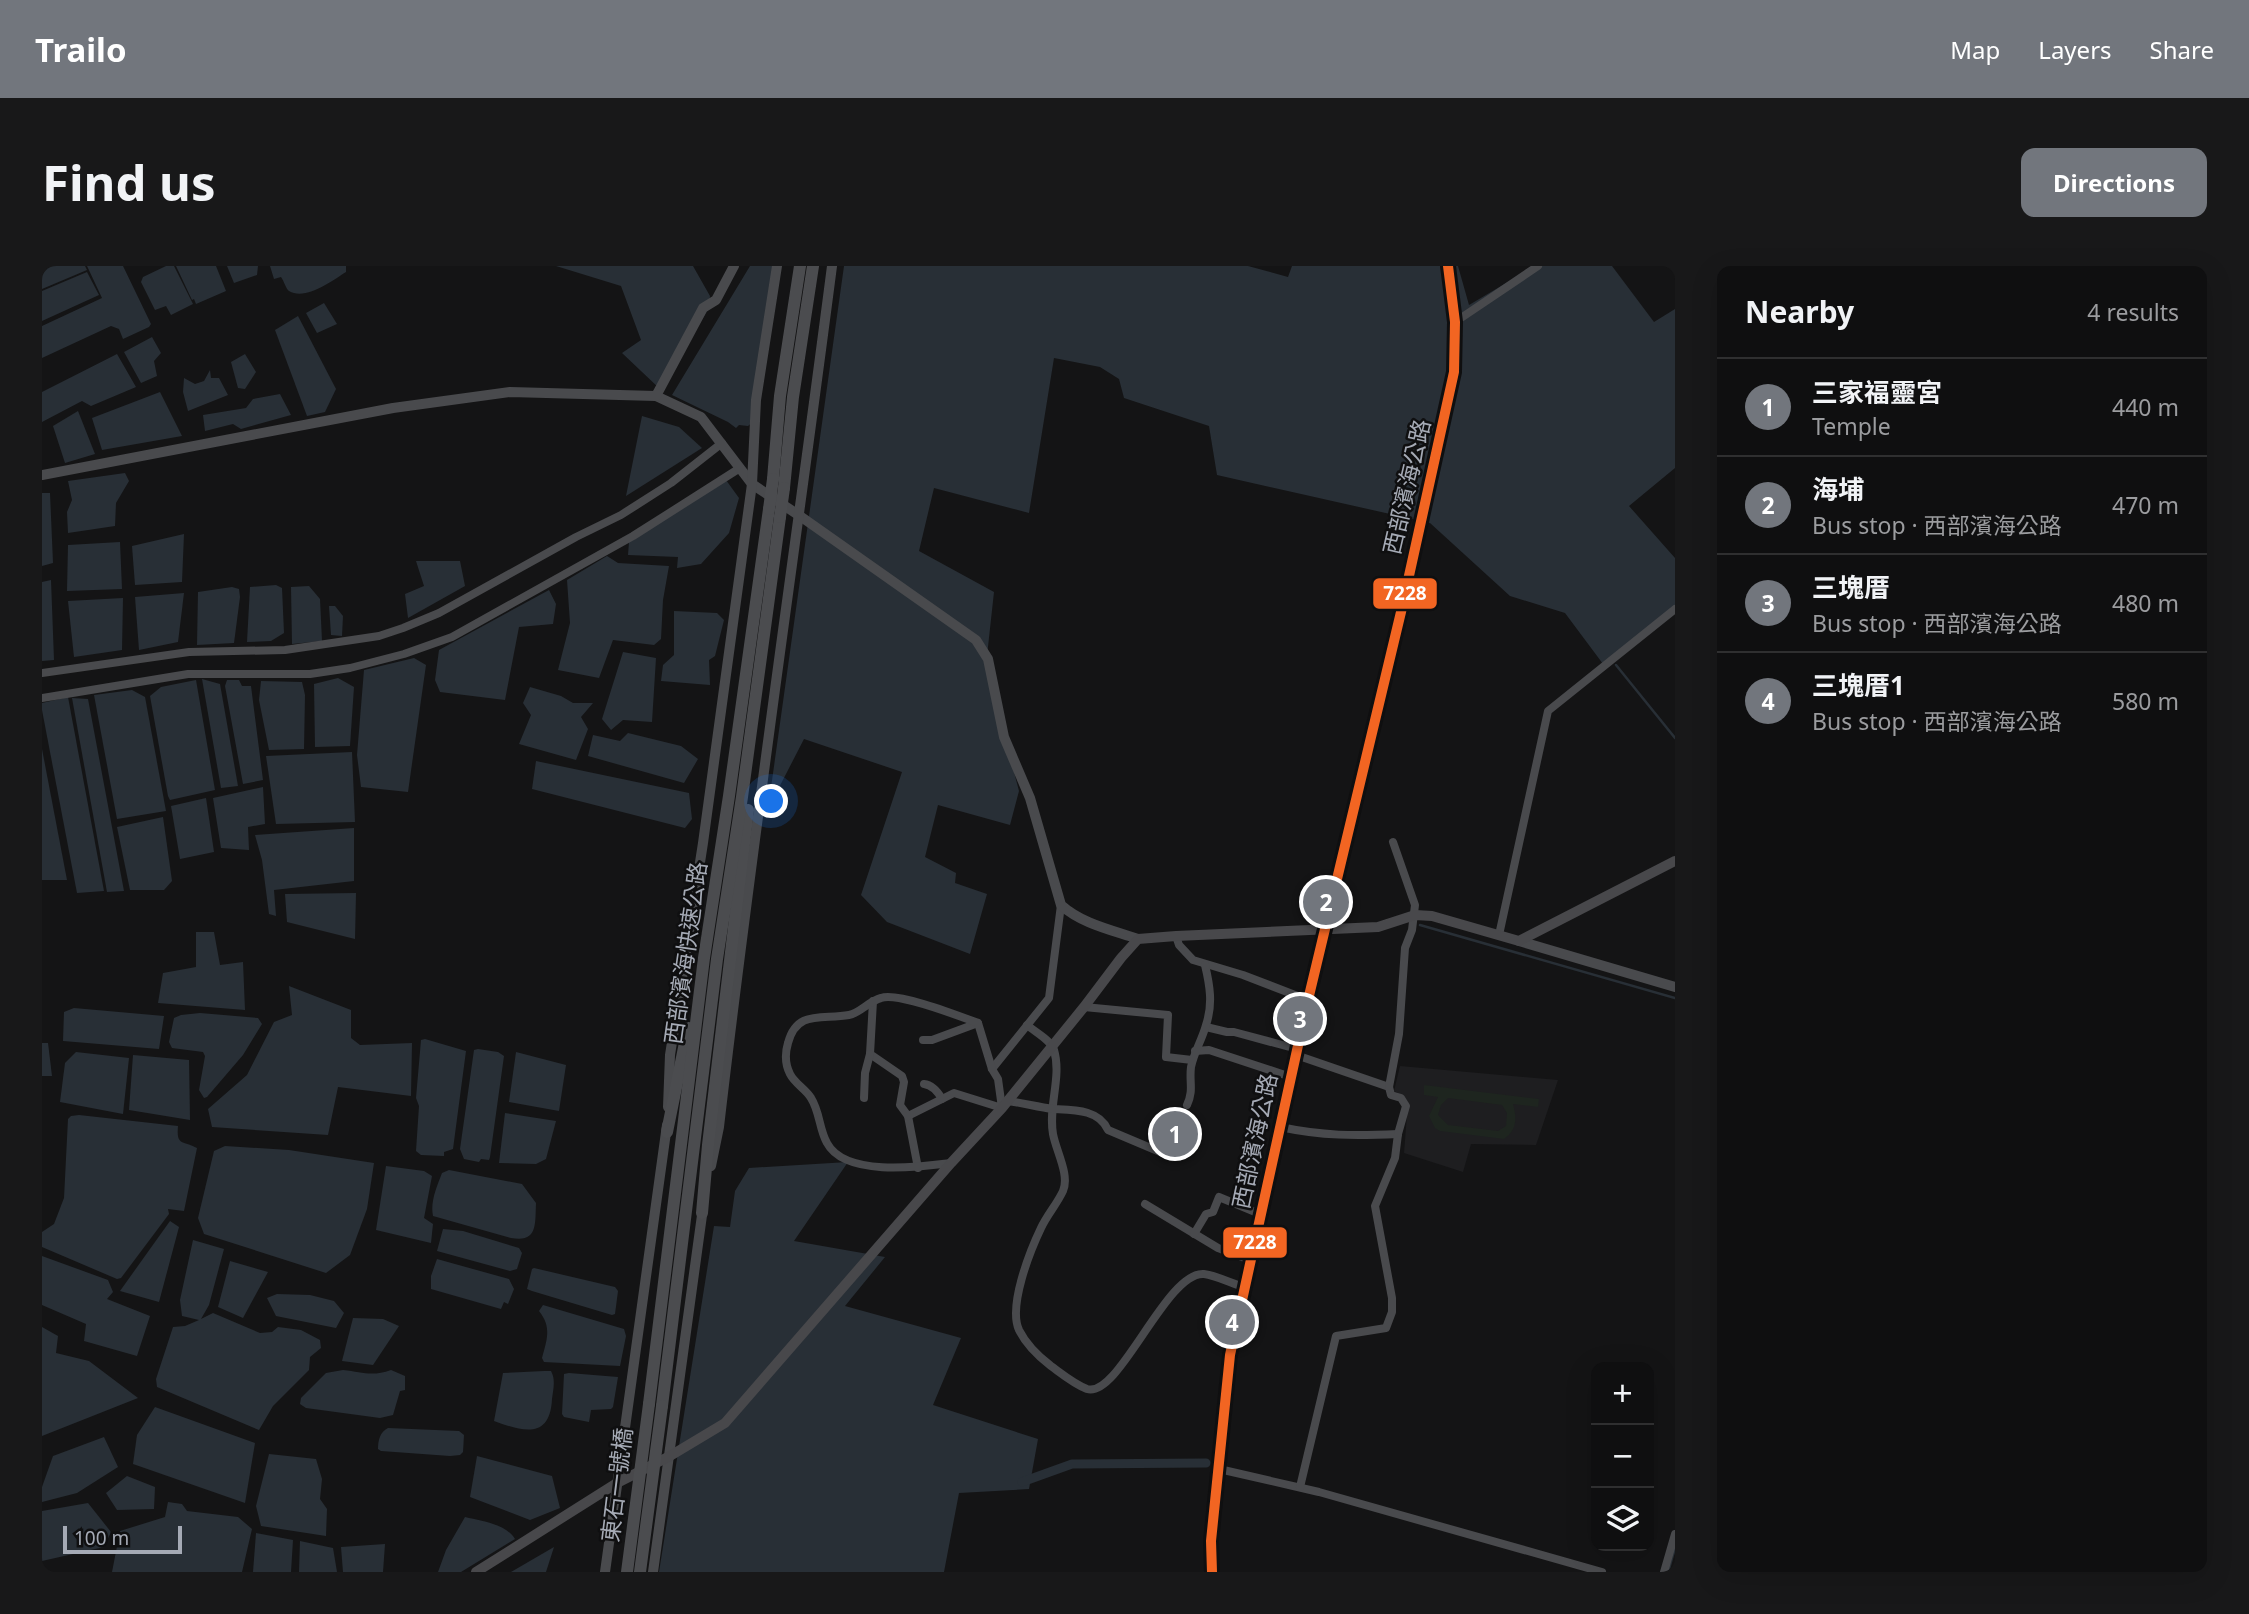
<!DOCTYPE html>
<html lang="en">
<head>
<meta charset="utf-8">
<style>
  :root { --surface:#0f0f10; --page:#181819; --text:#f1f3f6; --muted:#9b9c9f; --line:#2f2f30; --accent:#72767d }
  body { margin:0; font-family:"Noto Sans","Noto Sans TC",sans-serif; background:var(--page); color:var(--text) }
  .controls { position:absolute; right:21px; bottom:21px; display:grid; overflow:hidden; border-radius:14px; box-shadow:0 7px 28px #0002 }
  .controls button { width:63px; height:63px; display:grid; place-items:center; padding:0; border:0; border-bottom:2px solid var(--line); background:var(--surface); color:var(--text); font:35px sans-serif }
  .scale { position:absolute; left:21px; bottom:18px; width:119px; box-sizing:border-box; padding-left:7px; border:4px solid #a5aab5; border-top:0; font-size:19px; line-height:24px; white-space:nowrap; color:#a5aab5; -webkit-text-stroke:5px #0f0f10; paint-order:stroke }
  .you { position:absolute; left:730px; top:536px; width:24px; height:24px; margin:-18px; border:5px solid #fff; border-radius:50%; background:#1a73e8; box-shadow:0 0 0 10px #1a73e833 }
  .badge { display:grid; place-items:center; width:46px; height:46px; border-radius:50%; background:var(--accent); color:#fff; font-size:23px; font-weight:700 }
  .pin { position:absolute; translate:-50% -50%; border:4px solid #fff; box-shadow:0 2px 7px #0006 }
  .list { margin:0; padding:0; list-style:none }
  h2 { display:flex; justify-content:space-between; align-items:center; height:91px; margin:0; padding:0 28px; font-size:30px }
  h2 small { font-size:23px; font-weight:400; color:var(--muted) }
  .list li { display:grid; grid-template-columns:46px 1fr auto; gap:21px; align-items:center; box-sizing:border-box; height:98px; padding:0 28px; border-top:2px solid var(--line) }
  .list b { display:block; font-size:26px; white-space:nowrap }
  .list p { margin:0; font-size:23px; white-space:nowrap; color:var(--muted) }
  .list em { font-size:23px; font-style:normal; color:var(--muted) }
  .icon { flex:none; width:38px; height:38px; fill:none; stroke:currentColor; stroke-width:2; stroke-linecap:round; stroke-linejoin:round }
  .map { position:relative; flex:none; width:1633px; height:1306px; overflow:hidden; border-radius:14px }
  header { display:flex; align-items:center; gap:42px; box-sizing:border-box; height:98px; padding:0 35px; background:var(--accent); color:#fff }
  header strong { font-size:33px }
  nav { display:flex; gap:38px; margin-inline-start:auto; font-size:24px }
  .intro { display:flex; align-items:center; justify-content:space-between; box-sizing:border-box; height:168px; padding:0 42px }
  h1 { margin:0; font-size:49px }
  .button { padding:18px 32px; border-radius:14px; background:var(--accent); color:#fff; font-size:24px; font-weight:700 }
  main { display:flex; gap:42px; padding:0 42px }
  aside { flex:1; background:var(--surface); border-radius:14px; box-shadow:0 7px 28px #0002 }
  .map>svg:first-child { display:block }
  .built { fill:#1e1e20 }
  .green { fill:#1e251f; fill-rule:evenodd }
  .water { fill:#282f36 }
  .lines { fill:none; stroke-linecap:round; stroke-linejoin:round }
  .stream { stroke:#282f36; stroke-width:2.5 }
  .canal { stroke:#282f36; stroke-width:9 }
  .minor { stroke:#494a4d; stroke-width:8 }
  .tertiary { stroke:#494a4d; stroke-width:10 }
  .secondary { stroke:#48484b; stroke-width:10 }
  .primary { stroke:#4b4c4f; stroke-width:12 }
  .trunk { stroke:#4b4c4f; stroke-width:12 }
  .trunk-bridge { stroke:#4b4c4f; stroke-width:12 }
  .bus-1-casing { stroke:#0f0f10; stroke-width:16 }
  .bus-1 { stroke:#f26522; stroke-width:10 }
  .labels { text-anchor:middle; stroke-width:5; stroke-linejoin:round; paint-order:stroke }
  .street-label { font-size:23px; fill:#a5aab5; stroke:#0f0f10 }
  .line-badge { stroke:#0f0f10; stroke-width:2.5 }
  .badge-label { font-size:19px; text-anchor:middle; font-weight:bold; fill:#fff }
</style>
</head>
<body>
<header>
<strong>Trailo</strong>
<nav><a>Map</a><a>Layers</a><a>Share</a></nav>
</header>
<div class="intro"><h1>Find us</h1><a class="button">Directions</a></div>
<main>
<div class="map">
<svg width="1633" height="1306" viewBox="0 0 1633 1306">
  <rect width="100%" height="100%" fill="#141415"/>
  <polygon class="built" points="1358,800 1516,814 1494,879 1429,878 1421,906 1362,887 1366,836 1362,830 1352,825"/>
  <path class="green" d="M1382 819 1497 833 1496 841 1471 838C1475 852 1475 864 1462 873L1398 865 1393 862 1387 850 1396 831 1382 829ZM1406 832 1460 839 1465 847 1464 860 1456 865 1406 859 1396 849 1399 839Z"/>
  <g class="water">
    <polygon points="0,0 43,0 45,4 0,23"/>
    <polygon points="45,0 81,0 109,58 107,61 81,73 77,63 69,60 0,92 0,60 60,32"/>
    <polygon points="124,0 132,0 151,38 129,49 124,40 113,44 99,16 101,11"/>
    <polygon points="134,0 174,0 184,25 154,38 152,33 150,34"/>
    <polygon points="185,0 216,0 215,9 192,17"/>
    <path d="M228 0H304V6C291 14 264 35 247 25 244 23 242 15 239 11L232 13Z"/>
    <polygon points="514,0 651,0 668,30 667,42 618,123 580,87 599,74 579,20"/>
    <polygon points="708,0 734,0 713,154 706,160 697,159 694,162 686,156 630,129"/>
    <polygon points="802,0 1206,0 1246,11 1250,0 1416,0 1427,39 1493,0 1570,0 1612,56 1633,43 1633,202 1587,240 1633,292 1633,347 1564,402 1523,347 1468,330 1388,257 1175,209 1167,160 1082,132 1077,113 1058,101 1012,92 987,247 892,222 877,285 952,326 944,399 977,525 968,559 896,539 883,591 914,607 913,617 945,628 928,688 845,656 819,629 860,506 762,473 726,543"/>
    <polygon points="45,6 57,29 0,55 0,25"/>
    <polygon points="282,37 295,58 275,67 264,47"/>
    <polygon points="256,50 294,123 283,146 265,150 233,64"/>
    <polygon points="110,71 119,87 112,95 115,110 99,117 82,86"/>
    <polygon points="75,88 94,121 49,140 40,135 0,156 0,126"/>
    <polygon points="203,88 214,106 203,123 196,122 189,96"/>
    <polygon points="168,104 169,112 177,112 186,129 146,145 141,126 142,112 153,118 162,115"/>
    <polygon points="118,126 140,170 60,184 50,152"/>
    <polygon points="238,128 249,149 199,163 191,158 163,165 161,149 204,142 211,133"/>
    <polygon points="36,145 53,188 23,197 11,160"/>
    <polygon points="600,150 637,161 660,182 584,230"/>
    <polygon points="83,207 87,215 74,237 73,260 26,267 25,246 30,234 26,215"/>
    <polygon points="684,214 697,232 687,267 659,298 635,302 636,291 586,289 587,276"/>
    <polygon points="0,227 8,227 11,297 0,300"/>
    <polygon points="142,268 140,316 93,319 90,280"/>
    <polygon points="78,276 80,323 25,325 26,279"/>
    <polygon points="565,290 576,297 627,300 621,334 619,373 612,379 571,374 557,412 516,404 528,357 525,314"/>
    <polygon points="374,295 418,295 423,320 366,352 363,328 382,320"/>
    <polygon points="9,314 12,394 0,395 0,316"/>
    <polygon points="234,319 240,322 242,367 229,375 205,376 208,321"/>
    <polygon points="267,320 278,333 280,375 250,378 249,321"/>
    <polygon points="190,321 197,323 198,331 192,377 155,379 156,326"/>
    <polygon points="507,324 514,338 511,358 477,361 463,434 398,426 393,414 397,384"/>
    <polygon points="142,327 136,376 97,384 93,331"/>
    <polygon points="81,332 80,384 32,391 26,335"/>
    <polygon points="287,340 293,340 301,350 300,370 289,369"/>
    <polygon points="632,345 675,347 682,354 673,390 667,394 668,419 619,415 621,399 632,389"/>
    <polygon points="581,386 614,392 610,456 581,454 569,464 560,453"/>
    <polygon points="372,392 384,399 366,526 319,521 315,489 322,404"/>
    <polygon points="296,412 312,421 308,480 273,481 272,418"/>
    <polygon points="160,413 178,418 196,520 179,522"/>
    <polygon points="154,414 173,524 128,534 126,530 108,430 119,421"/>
    <polygon points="185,414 197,414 200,420 209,420 221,514 201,518 183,420"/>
    <polygon points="219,415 260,416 263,429 262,483 227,484 217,434"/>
    <polygon points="488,421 519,430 531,437 551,437 539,451 546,463 534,494 477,478 489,449 481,437"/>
    <polygon points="90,424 103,431 124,545 75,553 52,429"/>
    <polygon points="26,431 62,625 35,627 0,444 0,437"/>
    <polygon points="30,432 46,433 82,625 65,626"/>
    <polygon points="586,467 639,480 656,493 642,517 546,490 551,469 578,475"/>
    <polygon points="0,483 25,614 0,614"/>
    <polygon points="310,486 313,556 234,558 224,490"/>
    <polygon points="494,495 647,527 650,553 643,562 490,523"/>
    <polygon points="221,521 223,558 206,561 207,584 179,582 171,532"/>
    <polygon points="164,532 172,586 138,593 129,540"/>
    <polygon points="121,551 130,615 122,624 88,624 75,561"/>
    <polygon points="312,562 312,615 232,624 234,650 227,648 220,594 213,569"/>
    <polygon points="314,627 313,673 245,656 243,628"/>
    <polygon points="154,666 172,666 178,699 201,696 203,744 116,737 121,707 154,701"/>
    <polygon points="247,720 309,744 309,772 318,779 370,777 369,830 296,821 286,869 170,861 166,843 205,809 232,756 250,749"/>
    <polygon points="32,742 122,750 117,783 21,775 22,746"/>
    <polygon points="158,747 216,752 220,758 201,789 165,831 162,832 157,824 163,790 161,786 130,782 127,776 132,752 139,749"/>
    <polygon points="383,773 424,785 411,883 402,886 402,890 379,889 374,885 377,840 374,832 379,774"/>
    <polygon points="0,777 6,777 10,810 0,810"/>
    <polygon points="436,783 456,786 462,790 448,891 447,894 439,893 437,896 422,893 418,883 432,784"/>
    <polygon points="34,786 87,792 81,848 18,836 23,797"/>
    <polygon points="474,786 524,799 517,845 467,836"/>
    <polygon points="91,789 147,794 148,854 87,844"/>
    <polygon points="463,847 514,855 504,893 494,898 457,897"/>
    <path d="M37 849 136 860C134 881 142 874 155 882L142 945 126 943 127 948 79 1012 75 1013 0 981V966L12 958 22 932 26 853 29 850Z"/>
    <polygon points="183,880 247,884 332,897 325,943 308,989 284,1007 162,968 156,952 172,885"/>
    <polygon points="806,896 752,975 843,991 803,1040 919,1072 891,1139 996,1173 987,1223 917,1227 902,1306 617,1306 672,960 688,961 693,925 707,902"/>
    <polygon points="344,900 382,905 390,910 382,952 391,958 389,977 334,964"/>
    <path d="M407 904 480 918 494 937C493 958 496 977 469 972L391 950C388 936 395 920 400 907Z"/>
    <polygon points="128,955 137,961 117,1036 78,1025"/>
    <polygon points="401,963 421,965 477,982 480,987 475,1003 468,1005 395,985"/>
    <polygon points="151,974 182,983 167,1039 159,1053 171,1047 218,1067 230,1066 236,1061 259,1064 278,1074 279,1082 268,1091 267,1104 231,1140 217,1164 115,1121 114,1113 131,1061 143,1060 157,1054 140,1050 138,1034"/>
    <polygon points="0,990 66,1014 71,1026 65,1033 108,1050 95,1090 42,1075 44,1058 0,1039"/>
    <polygon points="395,993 467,1013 472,1023 466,1038 462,1036 459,1043 389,1023 389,1010"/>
    <polygon points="188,995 226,1006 201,1052 176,1041"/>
    <polygon points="492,1002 573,1021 576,1025 573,1048 570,1049 490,1025 485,1023 490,1003"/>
    <polygon points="235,1028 268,1029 292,1035 302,1047 294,1062 234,1050 225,1032"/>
    <path d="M501 1039 582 1063 584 1070 578 1100 502 1096 500 1092C505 1074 510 1061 497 1045Z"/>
    <polygon points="311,1052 341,1053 357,1060 331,1099 300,1095"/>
    <polygon points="0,1061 16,1070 14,1087 47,1095 96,1132 0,1170"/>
    <path d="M301 1104C320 1106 330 1111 349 1104L363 1110V1124L358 1125 351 1149 338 1152 264 1142 258 1138 259 1132 284 1107Z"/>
    <path d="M502 1105H509C514 1114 511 1124 510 1133 508 1173 482 1166 452 1155L461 1107Z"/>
    <polygon points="527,1107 576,1111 571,1141 569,1143 549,1144 547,1156 522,1151 520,1148 522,1108"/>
    <polygon points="113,1141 213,1177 203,1237 91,1198 95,1169"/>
    <path d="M346 1162 417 1165 422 1169 421 1186 418 1189 408 1190 339 1185 336 1183C336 1174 338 1166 346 1162Z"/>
    <polygon points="62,1171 76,1201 35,1227 0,1236 0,1221 11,1190"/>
    <polygon points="227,1188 274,1193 280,1213 278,1233 285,1243 284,1270 219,1260 214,1240"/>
    <polygon points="435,1190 510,1210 518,1242 488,1254 428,1231"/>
    <polygon points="85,1210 113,1221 112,1243 75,1244 64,1227"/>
    <polygon points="126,1236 140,1238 145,1245 196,1251 210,1263 200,1306 70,1306 78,1265 123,1251"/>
    <polygon points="46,1237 69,1266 62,1281 0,1295 0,1245"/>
    <path d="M423 1251C440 1255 464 1258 473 1273L419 1306H396L404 1284Z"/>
    <polygon points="214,1267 251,1274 249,1306 211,1306"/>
    <polygon points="258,1275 291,1282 295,1306 257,1306"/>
    <polygon points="343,1278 341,1306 301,1306 299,1281"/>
    <polygon points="512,1281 504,1306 469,1306"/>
  </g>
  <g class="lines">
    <g class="stream">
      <polyline points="1574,399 1633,472"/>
      <polyline points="1378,659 1633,732"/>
      <polyline points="1626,1306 1633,1282"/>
    </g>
    <polyline class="canal" points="980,1216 1030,1198 1164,1197"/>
    <g class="minor">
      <polyline points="1413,56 1496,0"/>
      <polyline points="0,407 147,386 243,384 337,370 361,362 397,347 534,271 579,249 629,217 680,177"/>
      <polyline points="0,432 146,408 268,408 308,402 362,388 410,371 591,270 698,202"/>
      <polyline points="1457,669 1506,445 1633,343"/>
      <polyline points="1134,670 1137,679 1151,694 1201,709 1266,734"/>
      <polyline points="831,735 828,788 860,810 862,816 858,839 866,850 876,902"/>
      <polyline points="1042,741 1126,749 1124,791 1150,794"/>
      <path d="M985 759C993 766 1009 774 1012 784 1020 811 1006 840 1011 868 1014 885 1028 909 1021 925 1015 938 1005 949 999 962 988 985 966 1040 977 1064 984 1078 996 1090 1009 1100 1020 1108 1032 1118 1045 1123 1077 1133 1124 1005 1162 1008 1173 1009 1191 1018 1202 1021"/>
      <polyline points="1164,761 1185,766 1192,766 1255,783"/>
      <polyline points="881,774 890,774 936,757"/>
      <polyline points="1153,785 1167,784 1249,811"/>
      <polyline points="1254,789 1347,821"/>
      <polyline points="950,803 1007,732 1019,639"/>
      <path d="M882 818C891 819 896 826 900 833"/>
      <polyline points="822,832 823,807 828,788"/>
      <path d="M966 835C981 837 996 841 1011 843 1031 844 1057 843 1066 864L1130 891"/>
      <path d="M1145 839C1152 824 1147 816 1149 801 1152 786 1160 774 1164 759 1171 738 1168 720 1163 699"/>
      <path d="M866 850 912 827 960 842 956 813 950 803 936 757C917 750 856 726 839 732 827 735 818 747 807 749 781 754 755 743 746 777 743 787 743 798 748 808 753 818 764 823 769 832 778 846 777 863 785 877 803 911 877 901 909 897"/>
      <path d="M1238 861C1281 870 1312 870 1356 868"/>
      <polyline points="1103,938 1176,982 1208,994"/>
      <polyline points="1152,968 1164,948 1171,946 1177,931 1218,948"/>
      <polyline points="1177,1203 1277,1226 1560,1306"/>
      <polyline points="1258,1221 1294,1070 1344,1062 1350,1046 1350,1032 1333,940 1353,892 1356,868 1364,840 1359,832 1349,829 1347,821 1357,768 1363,682 1370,664 1373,639 1351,576"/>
      <polyline points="1622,1306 1633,1268"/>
    </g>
    <g class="tertiary">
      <path d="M614 130 659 151 710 218 758 250 934 374 946 393 962 471 988 532 1019 639C1040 658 1070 664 1096 673"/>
      <polyline points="0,209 351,142 468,126 614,130 661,42 674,34 692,0"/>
      <polyline points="1477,675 1633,721"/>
      <polyline points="626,841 628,789 661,577 710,218 714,134 735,0"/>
      <path d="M669 900 677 861C710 574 753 287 790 0"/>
      <polyline points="563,1306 625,859"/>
      <polyline points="611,1306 661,942"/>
    </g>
    <polyline class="secondary" points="434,1306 575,1217 628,1190 683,1157 909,897 960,842 1042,741 1079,692 1096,673 1134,670 1336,661 1373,649 1390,650 1477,675 1633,595"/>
    <polyline class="primary" points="1170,1306 1169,1275 1188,1089 1266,734 1359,346 1412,106 1413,56 1406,0"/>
    <g class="trunk">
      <polyline points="731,213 738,130 758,0"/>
      <polyline points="742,222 751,131 771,0"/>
      <polyline points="625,866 646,762"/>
      <polyline points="660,947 666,879 706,544"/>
      <polyline points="607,1138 662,692 687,530 727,243"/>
      <polyline points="620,1140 675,693 700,531 738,251"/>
    </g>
    <g class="trunk-bridge">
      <polyline points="727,243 731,213"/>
      <polyline points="738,251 742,222"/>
      <polyline points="585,1306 607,1138"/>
      <polyline points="598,1306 620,1140"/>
    </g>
    <g class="bus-1-casing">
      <polyline id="bus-1" points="1170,1306 1169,1275 1188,1089 1266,734 1359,346 1412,106 1413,56 1406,0"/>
    </g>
    <use href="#bus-1" class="bus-1"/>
  </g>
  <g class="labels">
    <g class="street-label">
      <text transform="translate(1365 221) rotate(-77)" y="8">西部濱海公路</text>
      <text transform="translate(644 687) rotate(-82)" y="8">西部濱海快速公路</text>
      <text transform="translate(1213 875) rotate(-78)" y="8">西部濱海公路</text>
      <text transform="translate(575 1219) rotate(-83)" y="8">東石一號橋</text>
    </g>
  </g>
  <g class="line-badge">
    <rect x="1330" y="311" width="66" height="33" rx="7" fill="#f26522"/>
    <rect x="1180" y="960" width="66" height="33" rx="7" fill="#f26522"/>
  </g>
  <g class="badge-label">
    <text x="1363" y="334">7228</text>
    <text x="1213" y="983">7228</text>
  </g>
</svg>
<div class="controls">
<button>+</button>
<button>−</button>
<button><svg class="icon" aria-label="layers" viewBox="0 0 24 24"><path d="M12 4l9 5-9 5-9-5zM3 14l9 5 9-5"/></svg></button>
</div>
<div class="scale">100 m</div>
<div class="you"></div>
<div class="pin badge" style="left:1133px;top:868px">1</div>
<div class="pin badge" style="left:1284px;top:636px">2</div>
<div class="pin badge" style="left:1258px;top:753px">3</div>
<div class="pin badge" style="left:1190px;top:1056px">4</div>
</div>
<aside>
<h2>Nearby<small>4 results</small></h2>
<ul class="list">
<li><span class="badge">1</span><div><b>三家福靈宮</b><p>Temple</p></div><em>440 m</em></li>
<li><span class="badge">2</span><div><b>海埔</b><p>Bus stop · 西部濱海公路</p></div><em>470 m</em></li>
<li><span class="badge">3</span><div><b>三塊厝</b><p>Bus stop · 西部濱海公路</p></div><em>480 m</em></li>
<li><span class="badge">4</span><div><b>三塊厝1</b><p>Bus stop · 西部濱海公路</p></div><em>580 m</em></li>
</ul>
</aside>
</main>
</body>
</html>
